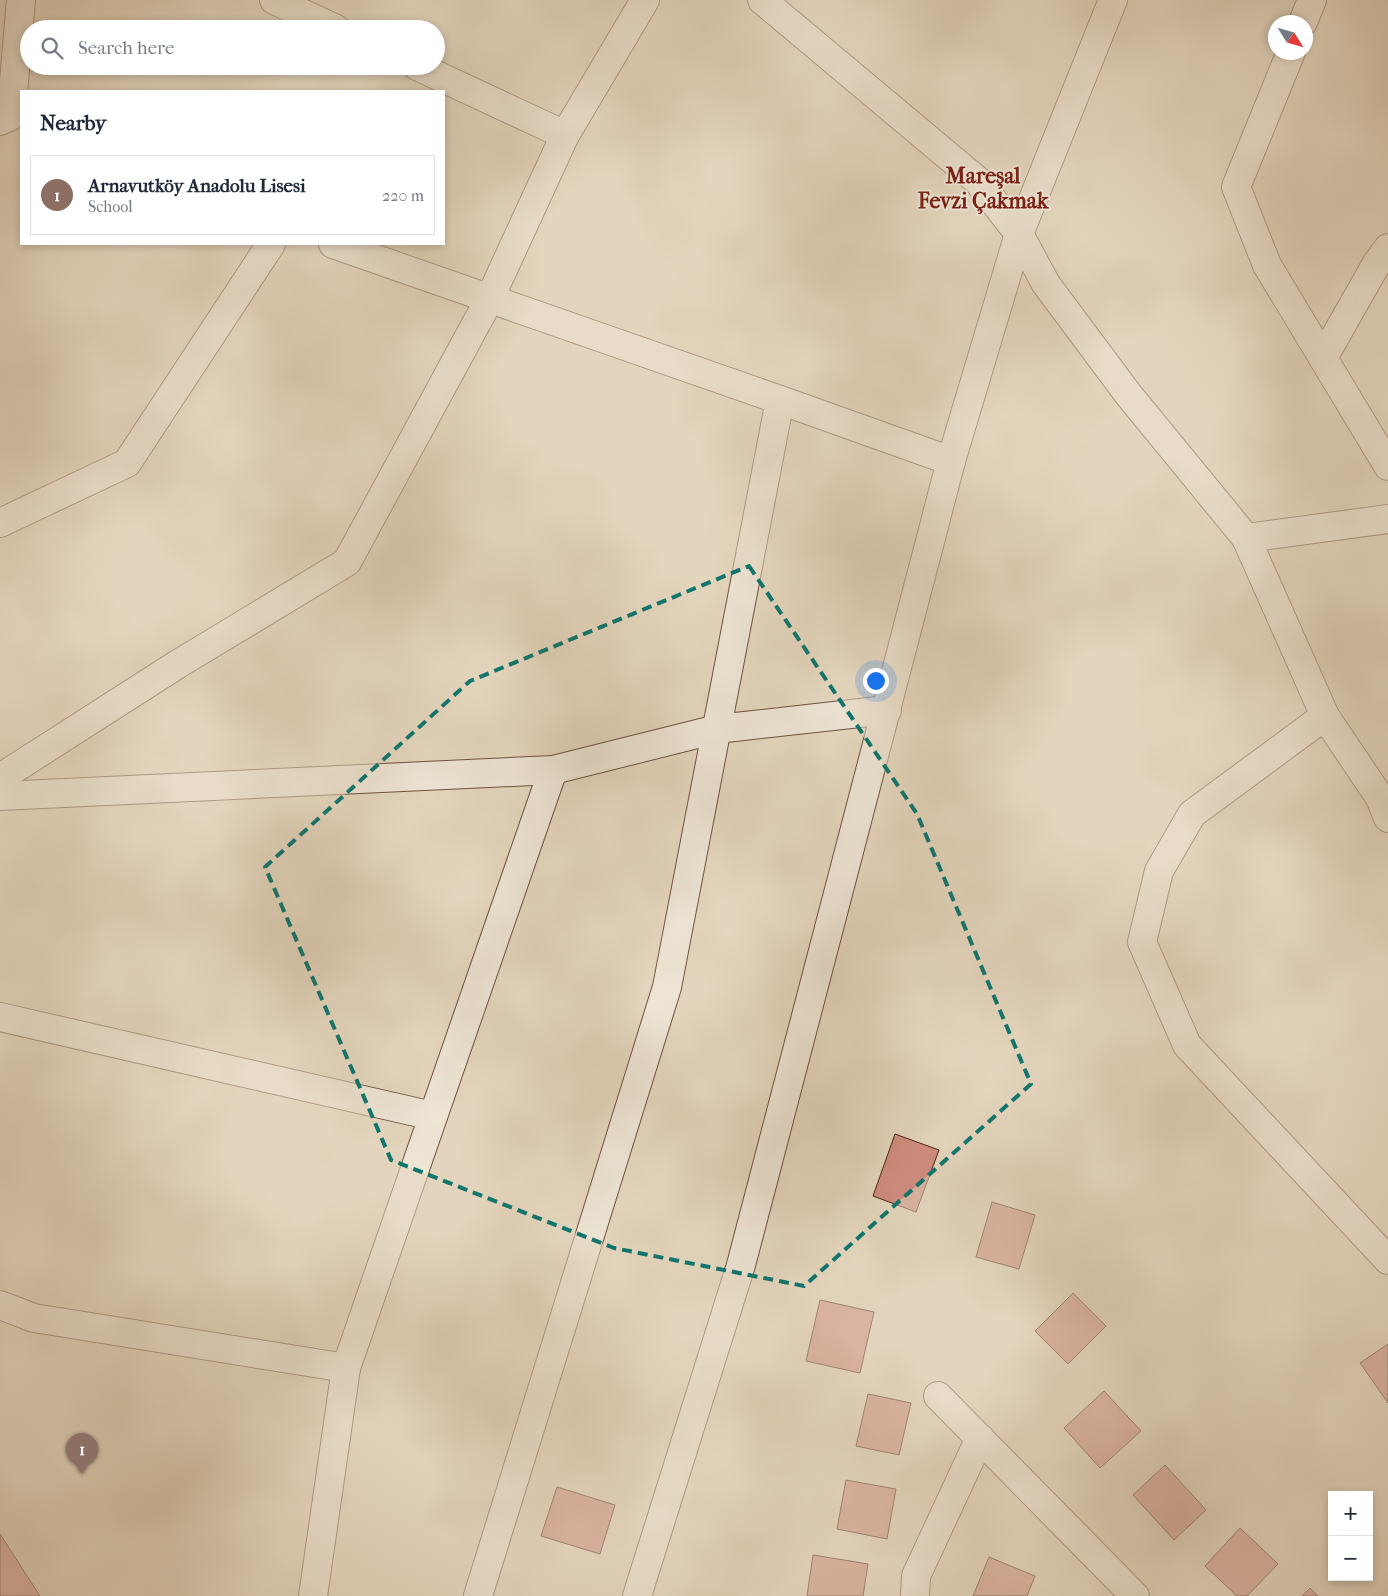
<!DOCTYPE html>
<html lang="en">
<head>
<meta charset="utf-8">
<style>
  :root { --surface:#fff; --page:#f2f2f3; --text:#1f2937; --muted:#747a83; --line:#e0e1e3; --accent:#8f2418 }
  body { margin:0; font-family:"IM FELL French Canon",serif; background:var(--page); color:var(--text) }
  .controls { position:absolute; right:15px; bottom:15px; display:grid; overflow:hidden; border-radius:0px; box-shadow:0 2px 8px #0003 }
  .controls button { width:45px; height:45px; display:grid; place-items:center; padding:0; border:0; border-bottom:1px solid var(--line); background:var(--surface); color:var(--text); font:25px sans-serif }
  .compass { position:absolute; left:1268px; top:15px; width:45px; height:45px; border-radius:50%; background:var(--surface); box-shadow:0 2px 8px #0003; rotate:127deg }
  .you { position:absolute; left:875px; top:680px; width:18px; height:18px; margin:-12px; border:4px solid #fff; border-radius:50%; background:#1a73e8; box-shadow:0 0 0 8px #1a73e833 }
  .badge { display:grid; place-items:center; width:32px; height:32px; border-radius:50%; background:var(--accent); color:#fff; font-size:16px; font-weight:700 }
  .pin { position:absolute; translate:-50% -41px; filter:drop-shadow(0 1px 2px #0008) }
  .pin::after { content:''; position:absolute; top:26px; width:18px; height:15px; background:inherit; clip-path:polygon(0 0,100% 0,50% 100%) }
  .list { margin:0; padding:0; list-style:none }
  h2 { display:flex; justify-content:space-between; align-items:center; height:65px; margin:0; padding:0 20px; font-size:21px }
  h2 small { font-size:16px; font-weight:400; color:var(--muted) }
  .list li { display:grid; grid-template-columns:32px 1fr auto; gap:15px; align-items:center; box-sizing:border-box; height:80px; margin:0 10px 10px; padding:0 10px; border:1px solid var(--line); border-radius:0px }
  .list b { display:block; font-size:19px; white-space:nowrap }
  .list p { margin:0; font-size:16px; white-space:nowrap; color:var(--muted) }
  .list em { font-size:16px; font-style:normal; color:var(--muted) }
  .icon { flex:none; width:28px; height:28px; fill:none; stroke:currentColor; stroke-width:2; stroke-linecap:round; stroke-linejoin:round }
  .map { position:relative; flex:none; width:1388px; height:1596px; overflow:hidden }
  .search { position:absolute; background:var(--surface); box-shadow:0 2px 8px #0003; left:20px; top:20px; width:425px; height:55px; display:flex; align-items:center; gap:12px; box-sizing:border-box; padding:0 18px; border-radius:28px; color:var(--muted); font-size:19px }
  .panel { position:absolute; background:var(--surface); box-shadow:0 2px 8px #0003; left:20px; top:90px; width:425px; height:155px; border-radius:0px }
  .map>svg:first-child { display:block }
  .building { fill:#cf8c7f; stroke:#482515 }
  .lines { fill:none; stroke-linecap:round; stroke-linejoin:round }
  .minor-casing { stroke:#6f513f; stroke-width:30 }
  .minor { stroke:#ede4d4; stroke-width:28 }
  .marked { fill:none; stroke:#0f766e; stroke-width:4; stroke-dasharray:10 6; stroke-linejoin:round }
  .labels { text-anchor:middle; stroke-width:4; stroke-linejoin:round; paint-order:stroke }
  .district-label { font-size:22px; font-weight:bold; fill:#7a1f14; stroke:#ede4d4 }
</style>
</head>
<body>
<div class="map">
<svg width="1388" height="1596" viewBox="0 0 1388 1596">
  <rect width="100%" height="100%" fill="#e3d5bd"/>
  <filter id="stains"><feTurbulence type="fractalNoise" baseFrequency=".004" numOctaves="4"/><feColorMatrix values="0 0 0 0 .2 0 0 0 0 .09 0 0 0 0 .02 0 0 0 .5 -.17"/></filter>
  <radialGradient id="worn" r=".72"><stop offset=".6" stop-color="#630" stop-opacity="0"/><stop offset="1" stop-color="#630" stop-opacity=".3"/></radialGradient>
  <g class="building">
    <polygon points="895,1134 939,1150 916,1212 873,1196"/>
    <polygon points="992,1202 1035,1215 1019,1269 976,1257"/>
    <polygon points="1073,1293 1106,1326 1068,1364 1035,1331"/>
    <polygon points="820,1300 874,1312 860,1373 806,1361"/>
    <polygon points="1388,1344 1388,1403 1360,1363"/>
    <polygon points="1104,1391 1141,1431 1100,1468 1064,1428"/>
    <polygon points="868,1394 911,1403 899,1455 856,1446"/>
    <polygon points="1165,1465 1206,1510 1174,1540 1133,1495"/>
    <polygon points="846,1480 896,1489 887,1539 837,1529"/>
    <polygon points="557,1487 615,1505 600,1554 541,1536"/>
    <polygon points="1240,1528 1278,1564 1247,1596 1237,1596 1205,1566"/>
    <polygon points="0,1534 40,1596 0,1596"/>
    <polygon points="813,1555 868,1564 863,1596 807,1596"/>
    <polygon points="989,1557 1035,1576 1027,1596 973,1596"/>
    <polygon points="1310,1588 1318,1596 1302,1596"/>
  </g>
  <g class="lines">
    <g class="minor-casing">
      <g id="minor">
        <polyline points="274,0 336,29"/>
        <polyline points="762,0 978,181 1019,234 1046,284 1128,394 1246,538 1325,716 1380,798 1388,818"/>
        <polyline points="1303,22 1312,0"/>
        <polyline points="1291,52 1236,187 1267,265 1388,466"/>
        <polyline points="417,66 565,135"/>
        <polyline points="0,121 11,116 21,0"/>
        <polyline points="333,244 780,400 951,461"/>
        <polyline points="1323,358 1377,263 1388,248"/>
        <polyline points="0,523 127,463 271,244"/>
        <polyline points="1246,538 1388,519"/>
        <polyline points="1325,716 1192,814 1159,871 1142,942 1187,1045 1388,1260"/>
        <polyline points="0,778 178,664 347,562 490,298 565,135 645,0"/>
        <polyline points="0,796 553,770 717,729 887,710"/>
        <polyline points="0,1017 433,1116"/>
        <polyline points="0,1305 34,1318 346,1368"/>
        <polyline points="938,1396 1135,1596"/>
        <polyline points="313,1596 346,1368 553,770"/>
        <polyline points="478,1596 667,987 780,400"/>
        <polyline points="637,1596 741,1265 951,461 1019,234 1113,0"/>
        <polyline points="915,1596 916,1576 980,1438"/>
      </g>
    </g>
    <use href="#minor" class="minor"/>
  </g>
  <path d="M0 0H1388V1596H0ZM749 566 917 814 1031 1084 804 1286 614 1248 391 1160 265 867 470 681Z" fill="#e3d5bd" fill-opacity=".55" fill-rule="evenodd"/>
  <path class="marked" d="M749 566 917 814 1031 1084 804 1286 614 1248 391 1160 265 867 470 681Z"/>
  <g class="labels">
    <g class="district-label">
      <text x="983" y="183">Mareşal<tspan x="983" dy="25">Fevzi Çakmak</tspan></text>
    </g>
  </g>
  <rect width="100%" height="100%" filter="url(#stains)"/>
  <rect width="100%" height="100%" fill="url(#worn)"/>
</svg>
<div class="controls">
<button>+</button>
<button>−</button>
</div>
<svg class="compass" viewBox="-18 -18 36 36"><path d="M0-13l5 13h-10z" fill="#e53935"/><path d="M0 13l5-13h-10z" fill="#747a83"/></svg>
<div class="you"></div>
<div class="pin badge" style="left:82px;top:1474px;background:#8d6e63">1</div>
<div class="search"><svg class="icon" aria-label="search" viewBox="0 0 24 24"><circle cx="10" cy="10" r="6"/><path d="M15 15l6 6"/></svg>Search here</div>
<section class="panel">
<h2>Nearby<small></small></h2>
<ul class="list">
<li><span class="badge" style="background:#8d6e63">1</span><div><b>Arnavutköy Anadolu Lisesi</b><p>School</p></div><em>220 m</em></li>
</ul>
</section>
</div>
</body>
</html>
